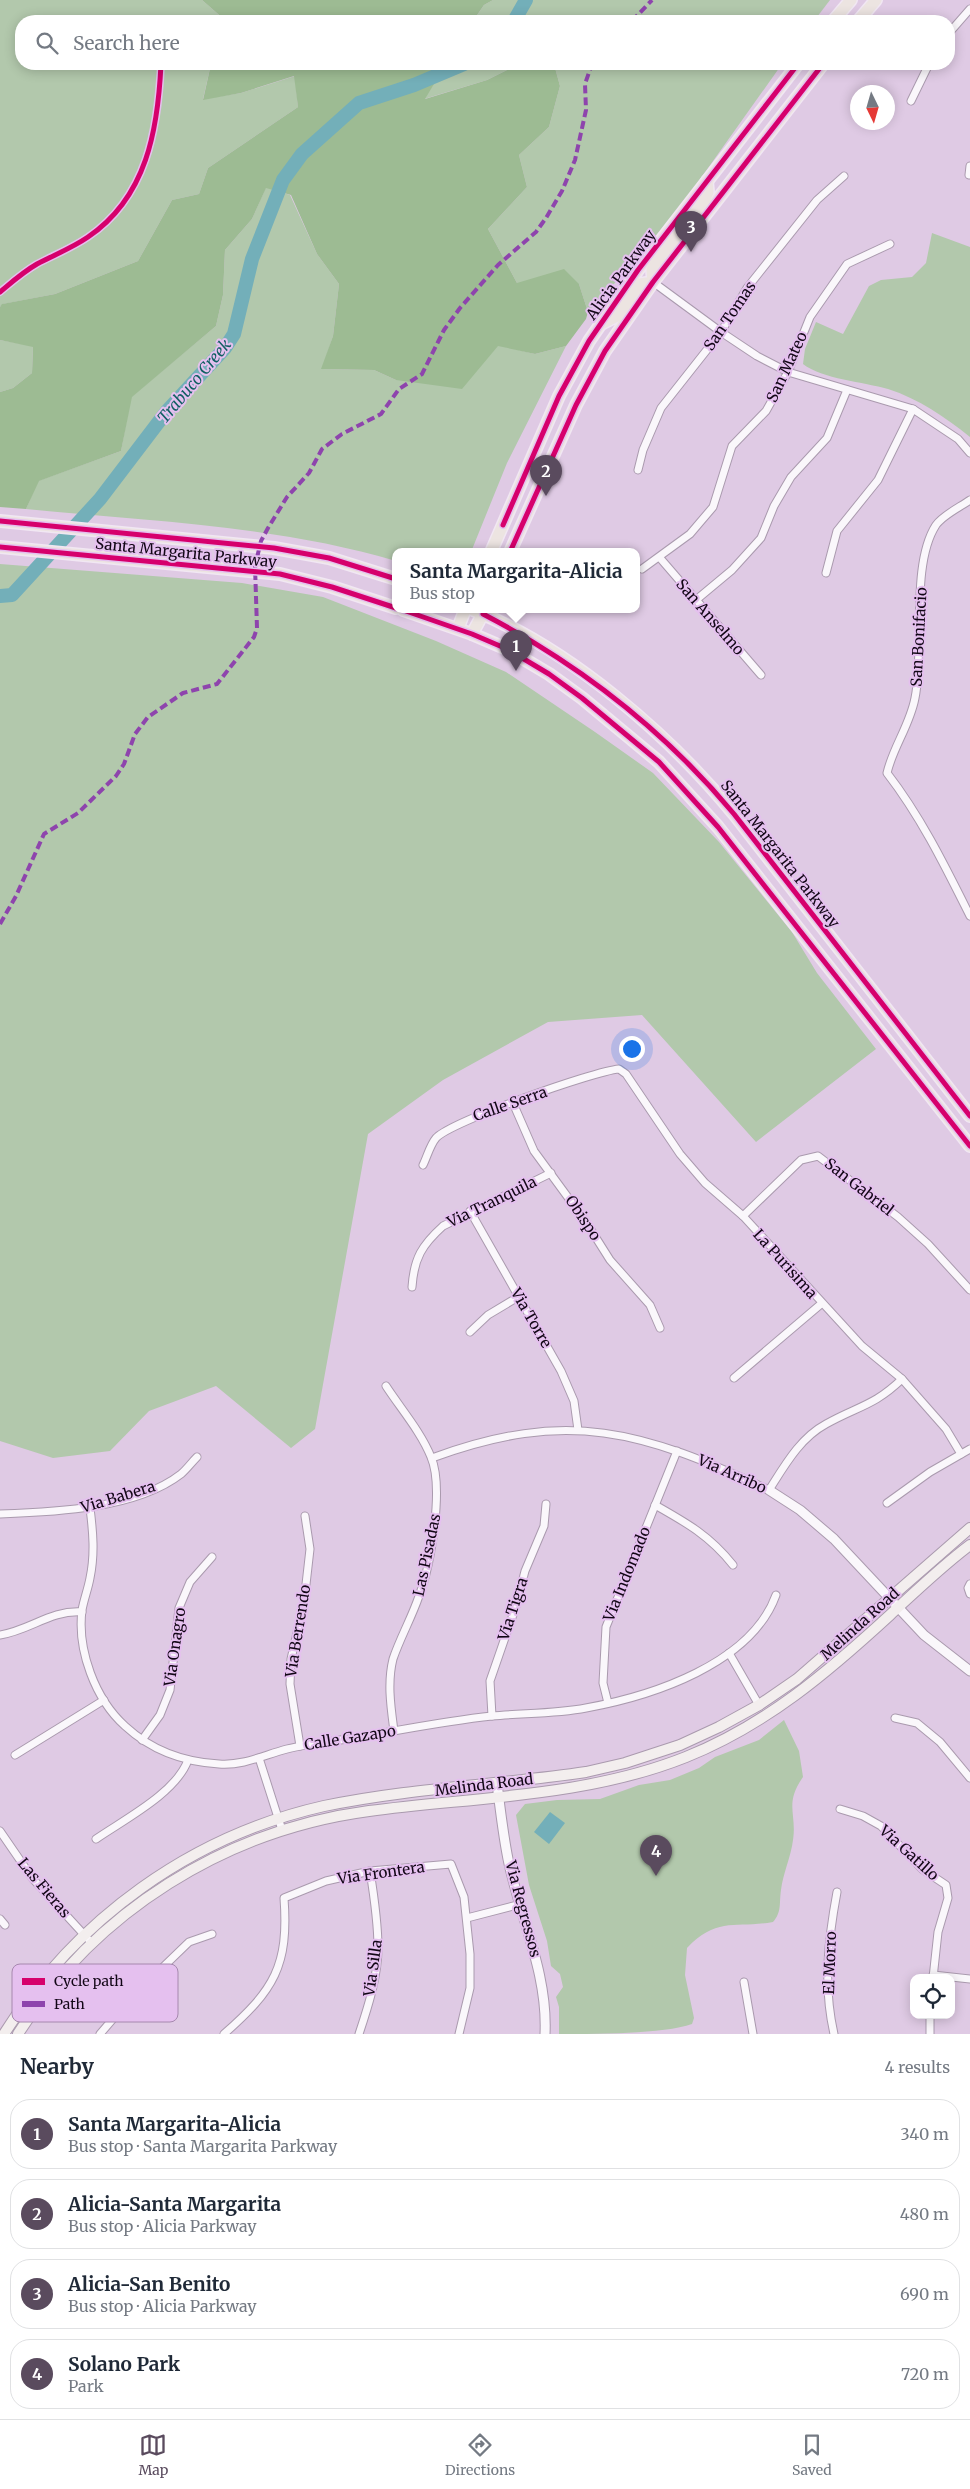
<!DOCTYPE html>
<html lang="en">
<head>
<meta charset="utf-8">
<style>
  :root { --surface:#fff; --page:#f6f6f7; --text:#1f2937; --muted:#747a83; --line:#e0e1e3; --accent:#5a4b5e }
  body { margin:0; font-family:Merriweather,serif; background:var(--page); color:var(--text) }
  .controls { position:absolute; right:15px; bottom:15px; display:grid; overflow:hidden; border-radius:10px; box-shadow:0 2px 12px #0003 }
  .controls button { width:45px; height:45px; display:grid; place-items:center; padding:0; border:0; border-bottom:1px solid var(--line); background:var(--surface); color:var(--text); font:25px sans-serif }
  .compass { position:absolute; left:850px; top:85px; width:45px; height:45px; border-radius:50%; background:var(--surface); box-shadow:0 2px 12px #0003; rotate:175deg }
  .you { position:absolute; left:631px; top:1048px; width:18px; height:18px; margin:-12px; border:4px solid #fff; border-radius:50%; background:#1a73e8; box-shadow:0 0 0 8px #1a73e833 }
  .badge { display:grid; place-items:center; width:32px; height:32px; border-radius:50%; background:var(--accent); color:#fff; font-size:16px; font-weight:700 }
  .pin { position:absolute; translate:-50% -41px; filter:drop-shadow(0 1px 2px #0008) }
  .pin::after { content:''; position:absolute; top:26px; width:18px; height:15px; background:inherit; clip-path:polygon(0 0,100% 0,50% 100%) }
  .popup { position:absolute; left:392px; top:548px; width:248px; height:65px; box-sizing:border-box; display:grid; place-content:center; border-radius:10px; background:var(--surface); filter:drop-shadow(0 1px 4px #0005); font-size:16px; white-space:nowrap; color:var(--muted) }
  .popup b { font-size:19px; color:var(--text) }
  .popup::after { content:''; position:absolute; left:50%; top:100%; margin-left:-10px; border:10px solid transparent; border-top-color:var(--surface) }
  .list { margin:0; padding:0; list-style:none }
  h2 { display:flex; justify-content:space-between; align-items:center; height:65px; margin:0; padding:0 20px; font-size:21px }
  h2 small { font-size:16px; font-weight:400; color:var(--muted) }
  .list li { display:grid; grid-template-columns:32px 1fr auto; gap:15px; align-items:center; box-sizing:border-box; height:70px; margin:0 10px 10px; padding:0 10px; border:1px solid var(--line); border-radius:20px }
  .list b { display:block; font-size:19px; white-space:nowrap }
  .list p { margin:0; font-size:16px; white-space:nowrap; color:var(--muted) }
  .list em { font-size:16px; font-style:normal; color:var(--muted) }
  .icon { flex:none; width:28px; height:28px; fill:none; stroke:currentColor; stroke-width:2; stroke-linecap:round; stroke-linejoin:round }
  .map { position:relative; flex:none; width:970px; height:2034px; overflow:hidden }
  .search { position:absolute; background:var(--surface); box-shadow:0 2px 12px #0003; left:15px; right:15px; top:15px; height:55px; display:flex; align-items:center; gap:12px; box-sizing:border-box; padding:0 18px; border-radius:20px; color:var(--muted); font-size:19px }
  .sheet { height:385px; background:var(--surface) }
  nav { display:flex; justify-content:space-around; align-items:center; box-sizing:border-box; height:70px; border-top:1px solid var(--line); background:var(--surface); font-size:14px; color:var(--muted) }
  nav a { display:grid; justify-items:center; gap:2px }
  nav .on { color:var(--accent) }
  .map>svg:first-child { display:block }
  .green { fill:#b2c8ac }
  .forest { fill:#9dbb93 }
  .water { fill:#73afb9 }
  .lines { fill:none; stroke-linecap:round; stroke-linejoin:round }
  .river { stroke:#73afb9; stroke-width:14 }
  .minor-casing { stroke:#aa9aae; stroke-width:9 }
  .tertiary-casing { stroke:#aa9aae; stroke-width:11 }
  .secondary-casing { stroke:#aa9aae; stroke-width:12 }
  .primary-casing { stroke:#f1e7f3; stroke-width:14 }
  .minor { stroke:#faf7fb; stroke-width:7 }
  .tertiary { stroke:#faf7fb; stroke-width:9 }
  .secondary { stroke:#f3eeee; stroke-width:10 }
  .primary { stroke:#ece4e1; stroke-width:11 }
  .quiet { stroke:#8e44ad; stroke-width:4; stroke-dasharray:8 4; stroke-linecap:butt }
  .cycleway-casing { stroke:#e5c0ef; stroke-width:8 }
  .cycleway { stroke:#d6006c; stroke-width:5 }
  .labels { text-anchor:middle; stroke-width:4; stroke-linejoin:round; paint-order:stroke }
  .street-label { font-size:15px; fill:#120616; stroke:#e5c0ef }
  .water-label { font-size:16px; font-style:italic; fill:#116063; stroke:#e5c0ef }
  .key { fill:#e5c0ef; stroke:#a688ae; stroke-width:1 }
  .key-label { font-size:14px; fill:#120616 }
</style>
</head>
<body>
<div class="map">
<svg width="970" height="2034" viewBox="0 0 970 2034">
  <rect width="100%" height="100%" fill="#dfcae4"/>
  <g class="green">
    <polygon points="0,0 202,0 226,21 21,21 21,64 211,64 203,99 241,93 295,76 298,107 208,168 199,194 172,200 138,261 55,294 3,304 0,307"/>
    <polygon points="493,0 830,0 814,21 473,21 484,5"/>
    <polygon points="446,64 519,64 487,80 424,99"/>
    <polygon points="554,64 782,64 664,230 588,312 579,284 517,283 488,229 527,187 519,155 549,127 560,86"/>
    <path d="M266 187 290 195 317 254 339 284 333 336 322 369 374 370 396 380 498 345 535 354 566 346 507 463 471 552H396V561C277 526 150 521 26 509L38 481 121 451 131 397 216 326 223 295 225 250 252 219Z"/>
    <path d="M932 233 970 247V437C945 417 919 399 888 389 864 382 822 379 803 364L805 349 816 322 843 334 869 286 881 280 912 277 926 263Z"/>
    <polygon points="0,340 33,346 32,373 13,388 0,392"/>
    <polygon points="0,564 242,583 323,597 436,641 506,672 595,732 653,773 719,842 792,932 817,973 876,1049 756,1142 642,1015 548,1022 443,1080 368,1134 315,1429 291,1448 216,1386 149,1411 110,1451 53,1458 0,1441"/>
    <path d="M784 1720 799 1751 803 1777C784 1804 797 1813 793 1840 791 1857 783 1873 781 1890 779 1903 782 1912 773 1922 735 1929 718 1916 687 1948L685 1975 694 2018 692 2024C664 2034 594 2034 559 2034V2007L556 1997 563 1987 560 1974 551 1966 547 1941 529 1885 516 1815 525 1804 557 1800 600 1799 639 1785 670 1780 699 1768 715 1757 759 1740Z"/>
  </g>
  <g class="forest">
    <polygon points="202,0 493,0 484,5 473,21 226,21"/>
    <polygon points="211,64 446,64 425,99 487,80 519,64 554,64 560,86 549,127 519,155 527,187 488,229 517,283 564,269 579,284 588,312 586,319 566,346 535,354 498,346 462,389 396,380 374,370 321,369 333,336 339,284 317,254 291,195 266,188 252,219 225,250 223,295 216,326 132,397 121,451 39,481 26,509 0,507 0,392 13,388 32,373 33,347 0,340 0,307 2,304 55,294 138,261 172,200 199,194 208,168 298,107 294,76 241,93 203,100"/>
  </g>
  <polygon class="water" points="550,1812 565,1823 549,1844 534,1832"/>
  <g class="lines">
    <g class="river">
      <polyline points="514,21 526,0"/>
      <polyline points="0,596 12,595 100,499 167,411 225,348 234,334 252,259 283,180 302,154 359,103 414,85 464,64"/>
    </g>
    <g class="minor-casing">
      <g id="minor">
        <polyline points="949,33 970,9"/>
        <polyline points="911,101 929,64"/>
        <polyline points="969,175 970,166"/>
        <polyline points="653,282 721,332 757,356 788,372 913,409 958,439 970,453"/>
        <polyline points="638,470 643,450 661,408 721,332 747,288 817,200 844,176"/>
        <path d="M970 500C960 507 943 515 936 525 910 565 925 649 915 698 910 725 893 747 887 773 921 817 945 866 970 916"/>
        <polyline points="660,558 761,675"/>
        <polyline points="642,569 690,534 713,507 732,446 766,411 788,372 810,317 847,264 890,244"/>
        <polyline points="826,573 837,531 878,480 913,409"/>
        <polyline points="696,600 732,570 761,538 774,506 791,477 827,438 847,390"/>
        <polyline points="513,1103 534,1151 586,1222 610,1260 650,1305 660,1328"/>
        <path d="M423 1165C427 1157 430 1145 436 1138 450 1122 594 1071 619 1069L626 1074 680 1154 705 1183 743 1216 862 1346 902 1379 946 1429 961 1454"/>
        <polyline points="470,1211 561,1371 574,1401 578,1430"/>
        <polyline points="743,1216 801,1160 818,1156 898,1217 928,1244 970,1290"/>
        <path d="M412 1287C414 1258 422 1245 443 1226L551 1173"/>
        <polyline points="470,1332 488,1315 518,1297"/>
        <polyline points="734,1378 821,1304"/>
        <path d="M386 1386C401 1409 421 1432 431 1457 444 1487 431 1565 419 1596 412 1617 400 1638 393 1659 387 1683 391 1708 394 1731"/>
        <path d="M432 1458C568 1408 642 1431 769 1490 785 1465 800 1438 826 1424 858 1406 874 1406 902 1379"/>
        <polyline points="887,1503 930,1472 970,1449"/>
        <path d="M655 1505C687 1523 710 1536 733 1565"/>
        <path d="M90 1508C93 1532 95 1554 90 1578 88 1589 84 1599 82 1610 77 1650 95 1699 125 1726 151 1750 184 1762 219 1764 243 1766 264 1755 287 1749 307 1744 327 1742 348 1739 396 1731 444 1721 492 1716 523 1713 555 1714 586 1708 652 1696 751 1664 776 1595"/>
        <path d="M0 1514C54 1512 136 1509 181 1474 187 1469 191 1463 197 1457"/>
        <polyline points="970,1584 968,1588 970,1594"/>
        <path d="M0 1635C31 1630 50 1610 82 1612"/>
        <polyline points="729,1653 759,1705"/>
        <polyline points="608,1703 603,1683 606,1627 677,1451"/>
        <polyline points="492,1716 490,1681 516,1606 525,1571 544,1526 546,1504"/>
        <polyline points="895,1718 917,1723 940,1742 970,1778"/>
        <polyline points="142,1740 160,1715 170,1690 179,1608 190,1582 212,1557"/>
        <polyline points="300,1746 290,1684 291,1659 304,1602 310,1549 305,1516"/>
        <polyline points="15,1755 104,1700"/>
        <polyline points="259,1758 282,1830"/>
        <polyline points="840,1809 863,1816 881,1826 922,1869 946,1885 948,1898 938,1932 933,1978"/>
        <polyline points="0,1831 33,1879 88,1939"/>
        <path d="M96 1839C125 1819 176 1793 188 1760"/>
        <polyline points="467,1918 521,1904"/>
        <polyline points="0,1919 5,1925"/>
        <polyline points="933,1975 970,1979"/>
        <polyline points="744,1982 753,2034"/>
        <polyline points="100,2034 130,1999 189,1942 212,1934"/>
        <path d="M224 2034C274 1990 289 1966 284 1898L326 1881 370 1871 451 1864 464 1897 470 1954V1988L459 2034"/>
        <path d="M359 2034C368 2007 378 1976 378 1948 378 1922 374 1896 370 1871"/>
        <path d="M834 2034C823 1986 828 1940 837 1892"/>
        <polyline points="930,2034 930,2015"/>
      </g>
    </g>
    <g class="tertiary-casing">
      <g id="tertiary">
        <polyline points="769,1490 800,1510 834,1539 924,1635 970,1671"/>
        <path d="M497 1783C500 1808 503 1834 508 1859 520 1918 548 1973 545 2034"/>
      </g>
    </g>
    <g class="secondary-casing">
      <g id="secondary">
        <path d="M4 2034C76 1919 191 1836 324 1806 410 1788 499 1785 586 1772L625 1763 680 1745 719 1727 759 1705 797 1679 970 1528"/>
        <path d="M18 2034C95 1911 226 1830 369 1811 474 1797 586 1797 686 1757 766 1725 828 1672 890 1615 916 1591 942 1566 970 1545"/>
      </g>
    </g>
    <g class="primary-casing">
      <g id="primary">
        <polyline points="833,21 851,0"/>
        <polyline points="858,21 876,0"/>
        <polyline points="603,323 619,315 640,284 653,282 652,270 656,263 703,203 708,192 707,181"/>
        <polyline points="0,521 274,548 329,558 396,579"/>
        <polyline points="0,547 280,574 332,587 396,608"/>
        <polyline points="491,552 559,396 589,341 638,270 798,64"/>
        <polyline points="510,552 576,405 605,351 653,282 823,64"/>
        <polyline points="403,610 472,634 507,649 549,674 582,698 659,762 718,827 970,1146"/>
        <path d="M473 610C569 648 669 735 734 814L970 1116"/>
        <polyline points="458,628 465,610"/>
        <polyline points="472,634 485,610"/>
      </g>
    </g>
    <use href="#minor" class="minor"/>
    <use href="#tertiary" class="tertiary"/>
    <use href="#secondary" class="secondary"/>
    <use href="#primary" class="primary"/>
    <g class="quiet">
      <polyline points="632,21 652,0"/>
      <polyline points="0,924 16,896 44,834 78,813 116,776 124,764 135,734 148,717 183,693 217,684 254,637 257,628 255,566 261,541 268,528 287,497 309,473 322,449 342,434 381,414 399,389 422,374 444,330 460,308 498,265 536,232 546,218 562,191 575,160 586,110 585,84 592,64"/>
    </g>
    <g class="cycleway-casing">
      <g id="cycleway">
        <path d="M0 292C12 282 23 272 37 264 54 255 72 248 88 237 147 197 158 129 161 64"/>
        <polyline points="0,521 274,548 329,558 396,579"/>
        <polyline points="503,525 559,396 589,341 638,270 798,64"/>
        <polyline points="0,547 280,574 332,587 396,608"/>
        <polyline points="510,552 576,405 605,351 653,282 823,64"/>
        <polyline points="403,610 472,634 507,649 549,674 582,698 659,762 718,827 970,1146"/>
        <path d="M483 614C579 664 665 731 734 814L970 1116"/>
      </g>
    </g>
    <use href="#cycleway" class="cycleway"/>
  </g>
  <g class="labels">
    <g class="street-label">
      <text transform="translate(621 275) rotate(-54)" y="5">Alicia Parkway</text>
      <text transform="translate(730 316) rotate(-56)" y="5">San Tomas</text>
      <text transform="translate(787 367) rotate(-65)" y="5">San Mateo</text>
      <text transform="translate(186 553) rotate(6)" y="5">Santa Margarita Parkway</text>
      <text transform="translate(710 617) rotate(49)" y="5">San Anselmo</text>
      <text transform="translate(919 637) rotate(-87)" y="5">San Bonifacio</text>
      <text transform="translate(780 854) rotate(52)" y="5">Santa Margarita Parkway</text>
      <text transform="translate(510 1104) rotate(-19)" y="5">Calle Serra</text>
      <text transform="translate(859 1187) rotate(38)" y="5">San Gabriel</text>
      <text transform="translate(492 1202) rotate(-26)" y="5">Via Tranquila</text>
      <text transform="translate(583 1218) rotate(56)" y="5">Obispo</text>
      <text transform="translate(785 1264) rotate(48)" y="5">La Purisima</text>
      <text transform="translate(531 1318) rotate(60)" y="5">Via Torre</text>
      <text transform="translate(732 1474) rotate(24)" y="5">Via Arribo</text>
      <text transform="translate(118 1497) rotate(-17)" y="5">Via Babera</text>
      <text transform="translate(427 1555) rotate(-78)" y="5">Las Pisadas</text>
      <text transform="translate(627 1574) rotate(-68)" y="5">Via Indomado</text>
      <text transform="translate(513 1609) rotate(-72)" y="5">Via Tigra</text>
      <text transform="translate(860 1624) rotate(-42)" y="5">Melinda Road</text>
      <text transform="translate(298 1631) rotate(-81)" y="5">Via Berrendo</text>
      <text transform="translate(175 1647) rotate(-82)" y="5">Via Onagro</text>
      <text transform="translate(350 1738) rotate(-9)" y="5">Calle Gazapo</text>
      <text transform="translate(484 1785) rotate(-7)" y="5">Melinda Road</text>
      <text transform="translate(909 1853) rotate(42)" y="5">Via Gatillo</text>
      <text transform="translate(381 1873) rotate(-8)" y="5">Via Frontera</text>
      <text transform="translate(44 1888) rotate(50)" y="5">Las Fieras</text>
      <text transform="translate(523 1909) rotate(75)" y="5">Via Regressos</text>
      <text transform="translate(830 1963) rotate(-88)" y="5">El Morro</text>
      <text transform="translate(373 1968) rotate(-82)" y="5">Via Silla</text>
    </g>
    <g class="water-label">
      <text transform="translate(194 381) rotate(-50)" y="6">Trabuco Creek</text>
    </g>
  </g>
  <rect x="12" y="1964" width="166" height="58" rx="8" class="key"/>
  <rect x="22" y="1978" width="23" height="7" fill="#d6006c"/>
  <rect x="22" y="2001" width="23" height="6" fill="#8e44ad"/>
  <g class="key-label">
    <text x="54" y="1986">Cycle path</text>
    <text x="54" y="2009">Path</text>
  </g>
</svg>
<div class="controls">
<button><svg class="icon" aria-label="locate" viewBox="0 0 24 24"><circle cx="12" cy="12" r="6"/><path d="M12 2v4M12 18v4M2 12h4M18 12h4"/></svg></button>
</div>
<svg class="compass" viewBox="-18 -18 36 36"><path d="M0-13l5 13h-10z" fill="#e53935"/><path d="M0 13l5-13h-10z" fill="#747a83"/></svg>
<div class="you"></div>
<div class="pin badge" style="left:516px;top:671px">1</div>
<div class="popup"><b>Santa Margarita-Alicia</b>Bus stop</div>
<div class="pin badge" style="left:546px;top:496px">2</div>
<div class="pin badge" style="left:691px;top:252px">3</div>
<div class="pin badge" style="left:656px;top:1876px">4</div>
<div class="search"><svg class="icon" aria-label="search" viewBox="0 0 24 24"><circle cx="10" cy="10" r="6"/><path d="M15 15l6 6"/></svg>Search here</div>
</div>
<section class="sheet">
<h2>Nearby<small>4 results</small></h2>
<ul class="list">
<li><span class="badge">1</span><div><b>Santa Margarita-Alicia</b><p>Bus stop · Santa Margarita Parkway</p></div><em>340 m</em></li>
<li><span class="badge">2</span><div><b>Alicia-Santa Margarita</b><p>Bus stop · Alicia Parkway</p></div><em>480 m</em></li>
<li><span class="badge">3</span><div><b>Alicia-San Benito</b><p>Bus stop · Alicia Parkway</p></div><em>690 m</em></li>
<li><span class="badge">4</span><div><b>Solano Park</b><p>Park</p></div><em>720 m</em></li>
</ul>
</section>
<nav>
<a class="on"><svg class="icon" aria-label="map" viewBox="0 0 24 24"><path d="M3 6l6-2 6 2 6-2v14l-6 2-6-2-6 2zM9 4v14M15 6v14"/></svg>Map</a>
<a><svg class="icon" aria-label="directions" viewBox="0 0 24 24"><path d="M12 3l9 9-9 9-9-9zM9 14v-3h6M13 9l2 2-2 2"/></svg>Directions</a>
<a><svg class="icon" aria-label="saved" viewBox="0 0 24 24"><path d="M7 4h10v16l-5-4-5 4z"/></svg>Saved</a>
</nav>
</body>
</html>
